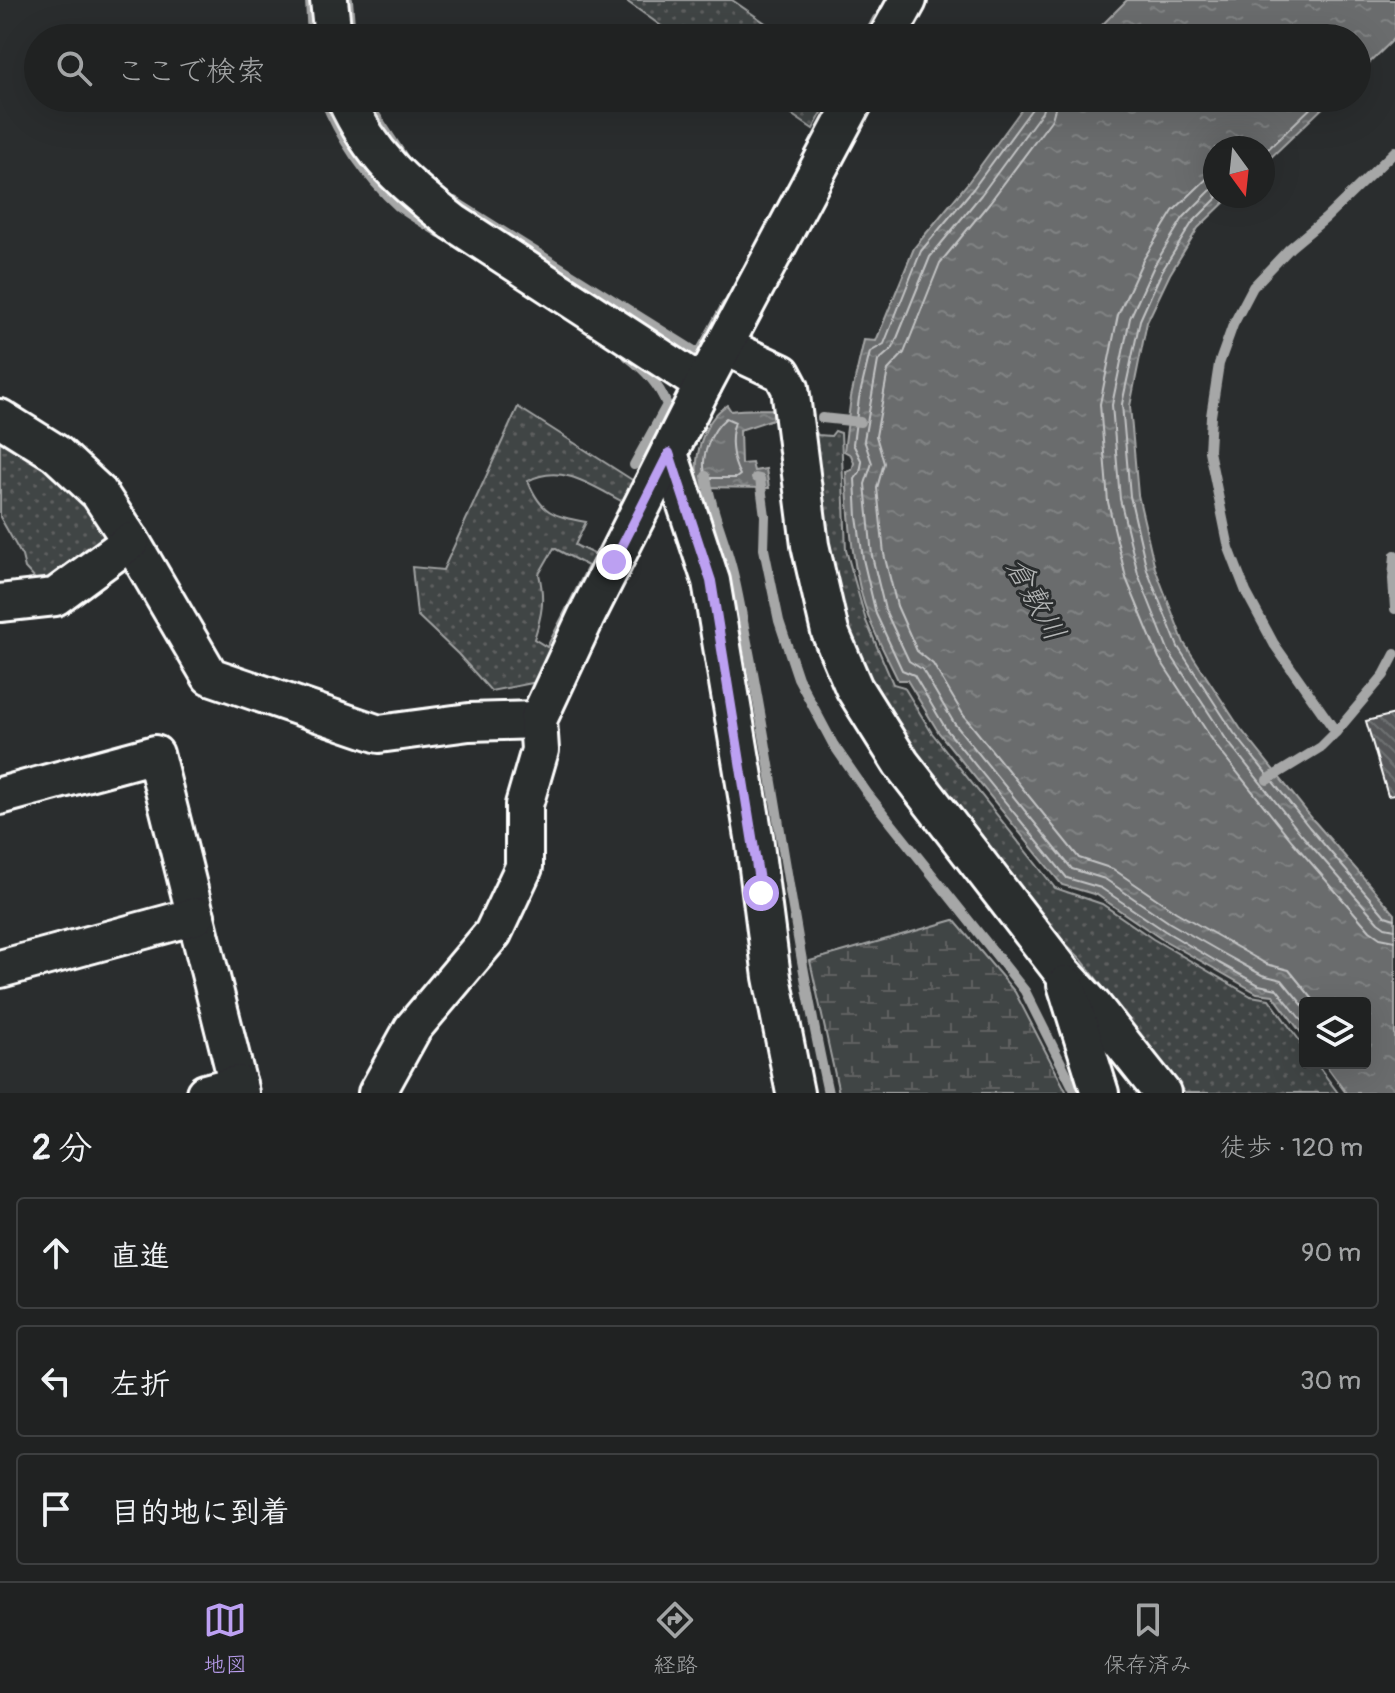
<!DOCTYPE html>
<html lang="ja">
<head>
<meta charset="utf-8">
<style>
  :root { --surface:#202222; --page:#2d2f2f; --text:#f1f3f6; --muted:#a2a4a5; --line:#3d3f40; --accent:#bca0f2 }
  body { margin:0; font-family:Pangolin,"Klee One",sans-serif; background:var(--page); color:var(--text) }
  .controls { position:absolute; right:24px; bottom:24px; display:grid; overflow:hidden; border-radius:8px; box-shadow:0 8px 32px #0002 }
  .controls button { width:72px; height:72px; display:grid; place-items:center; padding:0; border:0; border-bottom:2px solid var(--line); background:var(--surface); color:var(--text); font:40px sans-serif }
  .compass { position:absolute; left:1203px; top:136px; width:72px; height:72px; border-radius:50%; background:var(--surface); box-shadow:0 8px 32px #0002; rotate:165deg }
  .stop { position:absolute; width:24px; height:24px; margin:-18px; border:6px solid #bca0f2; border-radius:50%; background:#fff }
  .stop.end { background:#bca0f2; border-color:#fff; box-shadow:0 2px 8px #0008 }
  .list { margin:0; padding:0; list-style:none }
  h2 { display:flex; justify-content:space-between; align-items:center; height:104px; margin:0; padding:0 32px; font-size:34px }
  h2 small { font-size:26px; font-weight:400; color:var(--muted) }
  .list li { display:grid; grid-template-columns:52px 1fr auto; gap:24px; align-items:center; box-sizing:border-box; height:112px; margin:0 16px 16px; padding:0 16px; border:2px solid var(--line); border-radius:8px }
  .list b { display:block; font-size:30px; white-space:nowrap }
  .list em { font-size:26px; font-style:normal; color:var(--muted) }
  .icon { flex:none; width:44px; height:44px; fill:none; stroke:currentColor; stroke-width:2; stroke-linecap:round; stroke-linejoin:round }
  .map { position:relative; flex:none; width:1395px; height:1093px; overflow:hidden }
  .search { position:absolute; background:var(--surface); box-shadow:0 8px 32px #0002; left:24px; right:24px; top:24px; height:88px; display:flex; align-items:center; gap:20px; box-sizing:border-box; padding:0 28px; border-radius:44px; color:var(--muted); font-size:30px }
  .sheet { height:488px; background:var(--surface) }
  nav { display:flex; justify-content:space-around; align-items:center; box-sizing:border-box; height:112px; border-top:2px solid var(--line); background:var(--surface); font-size:22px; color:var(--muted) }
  nav a { display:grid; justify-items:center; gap:4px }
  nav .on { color:var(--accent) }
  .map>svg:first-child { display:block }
  .grass { fill:url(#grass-dots); stroke:#a0a2a2; stroke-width:2; fill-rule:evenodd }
  .wetland { fill:url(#wetland-marsh); stroke:#a0a2a2; stroke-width:2 }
  .water { fill:url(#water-ripples); stroke:#a6a7a7; stroke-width:2 }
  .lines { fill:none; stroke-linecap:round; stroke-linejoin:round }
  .shore { stroke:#c3c4c5; stroke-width:2 }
  .stream { stroke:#a6a7a7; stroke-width:10 }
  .building { fill:url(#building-back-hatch); stroke:#fff; stroke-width:2 }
  .minor-casing { stroke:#fff; stroke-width:42 }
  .minor { stroke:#2a2d2e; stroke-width:36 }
  .route { stroke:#bca0f2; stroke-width:10 }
  .labels { text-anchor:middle; stroke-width:6; stroke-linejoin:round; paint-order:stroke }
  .water-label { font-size:30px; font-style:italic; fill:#b4b6b6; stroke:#2a2d2e }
</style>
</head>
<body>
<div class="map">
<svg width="1395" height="1093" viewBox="0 0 1395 1093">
  <defs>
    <pattern id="grass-dots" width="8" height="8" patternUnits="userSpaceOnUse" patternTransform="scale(2)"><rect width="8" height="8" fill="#414445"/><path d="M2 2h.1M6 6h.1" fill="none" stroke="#5e6061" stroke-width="1.8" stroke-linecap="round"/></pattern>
    <pattern id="wetland-marsh" width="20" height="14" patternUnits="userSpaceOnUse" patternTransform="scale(2)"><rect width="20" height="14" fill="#414445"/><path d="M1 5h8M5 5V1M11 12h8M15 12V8" fill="none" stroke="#5e6061"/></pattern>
    <pattern id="water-ripples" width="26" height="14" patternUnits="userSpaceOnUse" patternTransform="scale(2)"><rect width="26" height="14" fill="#6a6c6d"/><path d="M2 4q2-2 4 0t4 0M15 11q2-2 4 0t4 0" fill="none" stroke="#808283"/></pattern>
    <pattern id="building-back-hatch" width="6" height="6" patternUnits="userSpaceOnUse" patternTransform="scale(2)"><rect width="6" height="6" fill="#555758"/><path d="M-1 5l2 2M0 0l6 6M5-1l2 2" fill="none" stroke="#6e7071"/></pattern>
  </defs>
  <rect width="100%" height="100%" fill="#2a2d2e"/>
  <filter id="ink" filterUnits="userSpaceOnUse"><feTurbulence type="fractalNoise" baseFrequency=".0125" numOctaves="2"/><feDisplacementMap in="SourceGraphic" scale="16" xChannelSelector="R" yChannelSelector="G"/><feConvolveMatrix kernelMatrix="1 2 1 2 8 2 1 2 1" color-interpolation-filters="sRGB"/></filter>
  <g filter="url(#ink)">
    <g class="grass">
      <polygon points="625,0 732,0 787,38 678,38"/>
      <polygon points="784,98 804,98 817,106 822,98 830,98 813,129 779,106"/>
      <path d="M518 407 637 483 625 503C595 488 562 462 528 481 541 513 553 516 586 522L575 545 598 556 537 682 491 691 458 654 417 615 412 567 443 570ZM554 548 588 566 547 647 534 639C542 615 545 599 539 574Z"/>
      <polygon points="804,429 814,429 818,435 831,436 835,431 841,433 846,550 866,621 893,684 904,687 932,733 1055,888 1102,904 1153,939 1251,996 1269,999 1305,1048 1305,1063 1316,1063 1338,1093 1185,1093 1081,959 1050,928 1030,919 846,655"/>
      <polygon points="0,433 71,483 115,538 45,590 25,568 22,556 0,517"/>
    </g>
    <polygon class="wetland" points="954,920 1015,992 1067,1093 839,1093 810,961"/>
    <g class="water">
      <polygon points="1127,0 1395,0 1395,38 1357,75 1357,38 1089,38"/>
      <path d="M1030 98H1333L1263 165V148H1215V196H1231L1198 228 1170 274 1147 322 1130 406 1138 495 1155 568 1184 643 1240 728 1315 822 1395 914V1093H1346L1324 1063H1365V1003H1305V1038L1273 995 1257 993 1215 969 1160 938 1097 895 1062 885 939 733 907 680H898C888 659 877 639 869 618 852 572 849 520 846 472L852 470 854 463 851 455 844 451 851 397 864 340 876 341 914 248 967 184Z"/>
      <path d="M727 405 731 411C747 408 763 410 780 409L779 417 740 430 741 464 752 463 754 471 766 469 769 488 699 487C692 460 702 421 727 405Z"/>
    </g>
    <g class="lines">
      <g class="shore">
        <polyline points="1036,98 1034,106 973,189 921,251 884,344 870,352 859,398 853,444 862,462 860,472 855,479 857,517 863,559 876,614 902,670 914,675 946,729 1067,878 1101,888 1165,931 1219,963 1259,985 1277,989 1305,1025"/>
        <polyline points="1046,98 1042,112 981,195 930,257 893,348 878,361 864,440 872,463 865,484 872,556 885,610 909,661 922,669 954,723 1072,869 1105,879 1170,923 1224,954 1262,975 1282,980 1305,1008"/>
        <polyline points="1058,98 1052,119 990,202 940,263 904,353 888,370 876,436 884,463 877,488 884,554 897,606 917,651 933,664 964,716 1079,858 1113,869 1176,912 1230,943 1266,964 1289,970 1316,1003"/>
        <polyline points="1263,154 1321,98"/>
        <polyline points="1215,171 1173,211 1143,260 1118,315 1100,404 1108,502 1126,578 1159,658 1217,747 1292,841 1370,931 1380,938 1395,941"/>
        <polyline points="1215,186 1183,218 1154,266 1130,318 1112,405 1120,499 1138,574 1169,652 1226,739 1301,834 1378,922 1385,927 1395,929"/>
        <polyline points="1219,196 1192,223 1162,271 1140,320 1122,404 1130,496 1147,570 1178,647 1234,733 1309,827 1385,916 1395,919"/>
        <path d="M726 418 735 422C729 438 732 461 740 475L736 478H707C698 460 711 430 726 418Z"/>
      </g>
      <g class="stream">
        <polyline points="310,0 312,38"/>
        <polyline points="348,0 351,38"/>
        <polyline points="867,38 877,19"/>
        <path d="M324 98C339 137 367 178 398 206 411 216 426 224 440 233"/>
        <polyline points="364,98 405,160"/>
        <polyline points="454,201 699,354 700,358"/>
        <polyline points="699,354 726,305"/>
        <path d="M627 356C645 370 658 383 667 405L634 465"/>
        <polyline points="822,418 860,422"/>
        <path d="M706 476C710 508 724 537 732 569 739 596 743 624 749 652 777 799 796 947 828 1093"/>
        <polyline points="756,478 760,479 765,516 764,549 779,621 798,678 833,744 867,793 1025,991 1076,1093"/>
        <polyline points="1395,555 1393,579 1395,609"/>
        <polyline points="1336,732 1384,675 1395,654"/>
        <polyline points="1267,780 1321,747 1336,732 1274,644 1246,592 1229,548 1209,451 1211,416 1219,364 1233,325 1253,287 1290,248 1326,218 1395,151"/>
      </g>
    </g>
    <polygon class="building" points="1395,714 1395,795 1388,796 1366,721"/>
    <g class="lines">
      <g class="minor-casing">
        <g id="minor">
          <polyline points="329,0 333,38"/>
          <polyline points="887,38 908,0"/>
          <path d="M345 98C372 157 403 183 453 222L703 385"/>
          <polyline points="724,346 782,373 790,388 810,545 830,632 854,688 901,763 1063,973 1093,1006 1162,1093"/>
          <polyline points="0,418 56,453 99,493 134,546 210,676 379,734 469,722 538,720"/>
          <polyline points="669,453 711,581 754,837 772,977 795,1093"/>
          <polyline points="0,603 55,597 131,541"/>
          <polyline points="0,796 155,754 240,1093"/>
          <polyline points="0,969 196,916"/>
          <polyline points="1066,984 1100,1093"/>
          <polyline points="205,1093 238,1084"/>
          <polyline points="377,1093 413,1028 493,933 524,867 524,805 540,750 538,720 586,617 703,385 856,98"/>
        </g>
      </g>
      <use href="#minor" class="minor"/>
    </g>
  </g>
  <g class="lines" filter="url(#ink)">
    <polyline class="route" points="614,562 669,453 711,581 761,893"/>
  </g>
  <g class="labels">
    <g class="water-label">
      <text transform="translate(1036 599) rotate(61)" y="10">倉敷川</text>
    </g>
  </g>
</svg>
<div class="controls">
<button><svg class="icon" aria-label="layers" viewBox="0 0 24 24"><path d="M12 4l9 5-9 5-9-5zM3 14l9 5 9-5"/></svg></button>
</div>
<svg class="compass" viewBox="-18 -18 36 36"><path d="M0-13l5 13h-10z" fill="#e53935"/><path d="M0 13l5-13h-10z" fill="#a2a4a5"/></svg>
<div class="stop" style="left:761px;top:893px"></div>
<div class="stop end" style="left:614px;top:562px"></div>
<div class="search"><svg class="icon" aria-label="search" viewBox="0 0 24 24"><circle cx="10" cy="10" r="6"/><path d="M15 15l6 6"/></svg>ここで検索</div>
</div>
<section class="sheet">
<h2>2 分<small>徒歩 · 120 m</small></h2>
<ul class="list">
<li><svg class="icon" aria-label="ahead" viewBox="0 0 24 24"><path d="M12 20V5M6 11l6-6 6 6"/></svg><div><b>直進</b></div><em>90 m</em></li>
<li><svg class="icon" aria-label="left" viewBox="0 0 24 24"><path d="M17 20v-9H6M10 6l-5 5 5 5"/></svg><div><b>左折</b></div><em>30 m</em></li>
<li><svg class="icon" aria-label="arrive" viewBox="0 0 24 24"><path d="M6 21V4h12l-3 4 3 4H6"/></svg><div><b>目的地に到着</b></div></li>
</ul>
</section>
<nav>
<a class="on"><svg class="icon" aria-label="map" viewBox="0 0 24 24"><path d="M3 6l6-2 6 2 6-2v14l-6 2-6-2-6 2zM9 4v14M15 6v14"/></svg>地図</a>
<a><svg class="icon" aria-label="directions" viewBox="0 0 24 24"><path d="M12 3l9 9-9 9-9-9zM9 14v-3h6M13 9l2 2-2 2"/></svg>経路</a>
<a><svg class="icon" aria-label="saved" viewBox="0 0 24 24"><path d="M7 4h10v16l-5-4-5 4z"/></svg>保存済み</a>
</nav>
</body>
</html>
